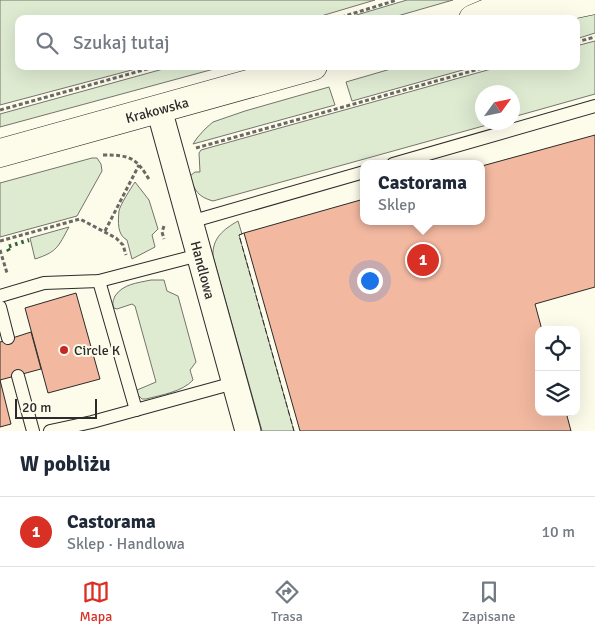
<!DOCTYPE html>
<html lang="pl">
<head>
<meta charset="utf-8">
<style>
  :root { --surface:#fff; --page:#f6f6f7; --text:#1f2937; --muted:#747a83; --line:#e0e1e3; --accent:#d93025 }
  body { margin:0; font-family:Signika,sans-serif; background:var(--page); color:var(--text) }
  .controls { position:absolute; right:15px; bottom:15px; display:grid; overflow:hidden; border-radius:10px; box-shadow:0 5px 20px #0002 }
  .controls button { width:45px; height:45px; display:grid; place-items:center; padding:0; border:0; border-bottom:1px solid var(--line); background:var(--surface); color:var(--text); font:25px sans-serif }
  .compass { position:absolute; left:475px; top:85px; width:45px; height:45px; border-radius:50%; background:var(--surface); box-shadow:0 5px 20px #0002; rotate:57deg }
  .scale { position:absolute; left:15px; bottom:12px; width:82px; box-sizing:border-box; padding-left:5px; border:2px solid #2b2b2b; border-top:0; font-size:14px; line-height:18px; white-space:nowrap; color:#2b2b2b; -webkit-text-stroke:4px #fdfbea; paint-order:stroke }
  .you { position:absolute; left:369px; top:280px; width:18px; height:18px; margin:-12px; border:4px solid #fff; border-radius:50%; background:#1a73e8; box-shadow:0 0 0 8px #1a73e833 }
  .badge { display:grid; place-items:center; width:32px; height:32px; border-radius:50%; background:var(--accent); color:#fff; font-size:16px; font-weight:700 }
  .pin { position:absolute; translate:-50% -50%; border:2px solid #fff; box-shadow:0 1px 5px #0006 }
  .popup { position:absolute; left:360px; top:160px; width:125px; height:65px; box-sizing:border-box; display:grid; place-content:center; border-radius:10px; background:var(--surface); filter:drop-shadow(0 1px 4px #0005); font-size:16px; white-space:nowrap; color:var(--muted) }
  .popup b { font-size:19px; color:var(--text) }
  .popup::after { content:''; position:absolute; left:50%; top:100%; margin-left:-10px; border:10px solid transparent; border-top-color:var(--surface) }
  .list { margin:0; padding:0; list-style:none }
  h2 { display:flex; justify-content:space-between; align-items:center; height:65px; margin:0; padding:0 20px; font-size:21px }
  h2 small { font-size:16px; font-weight:400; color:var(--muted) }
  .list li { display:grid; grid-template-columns:32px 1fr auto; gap:15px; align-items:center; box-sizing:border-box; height:70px; padding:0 20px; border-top:1px solid var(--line) }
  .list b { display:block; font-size:19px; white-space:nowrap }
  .list p { margin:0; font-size:16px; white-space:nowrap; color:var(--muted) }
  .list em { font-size:16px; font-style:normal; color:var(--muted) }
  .icon { flex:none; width:28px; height:28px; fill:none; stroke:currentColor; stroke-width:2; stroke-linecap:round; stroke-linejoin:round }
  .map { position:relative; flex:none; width:595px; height:431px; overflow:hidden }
  .search { position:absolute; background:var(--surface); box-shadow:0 5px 20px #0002; left:15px; right:15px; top:15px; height:55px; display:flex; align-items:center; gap:12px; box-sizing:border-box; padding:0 18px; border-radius:10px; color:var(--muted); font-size:19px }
  .sheet { height:135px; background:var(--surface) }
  nav { display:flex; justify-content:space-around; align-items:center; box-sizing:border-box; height:70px; border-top:1px solid var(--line); background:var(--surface); font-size:14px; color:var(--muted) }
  nav a { display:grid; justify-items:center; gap:2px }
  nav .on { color:var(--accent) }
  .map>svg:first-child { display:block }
  .green { fill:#deebd1; stroke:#74746e }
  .building { fill:#f2b8a0; stroke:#2b2b2b }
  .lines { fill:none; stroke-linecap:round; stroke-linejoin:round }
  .service-casing { stroke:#2b2b2b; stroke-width:14 }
  .minor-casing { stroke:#2b2b2b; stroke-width:27 }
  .tertiary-casing { stroke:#2b2b2b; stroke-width:29 }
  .path { stroke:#6a6964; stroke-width:3; stroke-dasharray:4 2.5; stroke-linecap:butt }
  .service { stroke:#fdfbea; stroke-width:12 }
  .minor { stroke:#fdfbea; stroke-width:25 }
  .tertiary { stroke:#fdfbea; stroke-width:28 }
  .hedge { stroke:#34623c; stroke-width:4; stroke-dasharray:2.5 4; stroke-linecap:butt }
  .fence { stroke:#2b2b2b; stroke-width:1; stroke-dasharray:6 2.5; stroke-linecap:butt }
  .poi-dot { fill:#c62828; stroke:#fdfbea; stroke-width:2 }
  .labels { text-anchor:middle; stroke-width:4; stroke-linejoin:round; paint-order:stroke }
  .street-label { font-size:14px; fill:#2b2b2b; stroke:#fdfbea }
  .poi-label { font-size:14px; fill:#2b2b2b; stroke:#fdfbea; text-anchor:start }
</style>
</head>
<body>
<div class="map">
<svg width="595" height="431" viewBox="0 0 595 431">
  <rect width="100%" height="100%" fill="#fdfbea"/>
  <g class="green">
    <polygon points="0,0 375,0 311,19 19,19 19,66 147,66 0,105"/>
    <polygon points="407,0 453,0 387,19 343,19"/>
    <polygon points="595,13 595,33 576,39 576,19 573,19"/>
    <path d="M595 41V94L513 117 512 92H482V122L494 123 213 201C198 197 194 190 190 176L195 172H200L199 153 201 150 502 66H576V46Z"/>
    <polygon points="174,66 225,66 0,127 0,114"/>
    <polygon points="401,66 477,66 352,101 346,82"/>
    <polygon points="329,87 335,105 193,144 197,138 205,129 213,122 245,111"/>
    <polygon points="92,158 97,158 101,164 102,171 77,216 0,237 0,183"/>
    <path d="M135 182 149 200 158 229 152 235 155 247 132 259 127 240C117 235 118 221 119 211 120 205 131 188 135 182Z"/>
    <path d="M238 221 242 234 239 235 294 431H262L213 256C212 238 224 229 238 221Z"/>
    <path d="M69 227C58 247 57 252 35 259L30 238Z"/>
    <path d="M151 280H164L167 291 178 296 196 362 190 370 193 380C182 392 161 395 146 399H142L136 393 137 390 156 382 135 306 132 304 117 309 114 308C112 303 113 301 115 296 123 284 137 283 151 280Z"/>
  </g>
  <g class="building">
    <polygon points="595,135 595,287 535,304 542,330 539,330 539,412 566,412 571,431 300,431 244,233 364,199 364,221 482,221 482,166"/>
    <polygon points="76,293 100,379 48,393 25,308"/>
    <polygon points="31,332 41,369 0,380 11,424 0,427 0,342"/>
  </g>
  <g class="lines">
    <g class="service-casing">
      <g id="service">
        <polyline points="393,164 595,106"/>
        <polyline points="190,222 364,172"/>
        <polyline points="99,281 136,410"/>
        <polyline points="0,296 44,283 99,281 199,255"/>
        <polyline points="0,307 8,338"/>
        <polyline points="18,376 33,431"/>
        <polyline points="50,431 92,422 234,383"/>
      </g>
    </g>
    <g class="minor-casing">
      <polyline id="minor" points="159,109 248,431"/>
    </g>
    <g class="tertiary-casing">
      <g id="tertiary">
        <polyline points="547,10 595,0"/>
        <polyline points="473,19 513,2"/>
        <polyline points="499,19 543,10 564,0"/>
        <polyline points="0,153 313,66"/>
      </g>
    </g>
    <g class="path">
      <polyline points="335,19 397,0"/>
      <polyline points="576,42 595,37"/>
      <polyline points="0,110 158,66"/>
      <polyline points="196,148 490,66"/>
      <path d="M103 155C130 155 136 157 150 181"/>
      <polyline points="164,226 162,232 164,239"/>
      <polyline points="105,231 139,165"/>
      <polyline points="0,241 80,219 116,238 123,245 126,255"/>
      <polyline points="0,250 7,273"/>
    </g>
    <use href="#service" class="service"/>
    <use href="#minor" class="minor"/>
    <use href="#tertiary" class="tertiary"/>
    <polyline class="hedge" points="9,251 7,247 29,240"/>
    <polyline class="fence" points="244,233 239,235 294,431"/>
  </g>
  <circle class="poi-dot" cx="64" cy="350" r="5"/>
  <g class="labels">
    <g class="street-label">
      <text transform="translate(157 110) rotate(-15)" y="5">Krakowska</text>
      <text transform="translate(203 270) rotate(75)" y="5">Handlowa</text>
    </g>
    <g class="poi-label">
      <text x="74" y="355">Circle K</text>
    </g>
  </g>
</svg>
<div class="controls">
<button><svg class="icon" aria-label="locate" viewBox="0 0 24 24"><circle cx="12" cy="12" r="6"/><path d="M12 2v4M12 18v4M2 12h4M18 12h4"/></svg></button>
<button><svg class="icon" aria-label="layers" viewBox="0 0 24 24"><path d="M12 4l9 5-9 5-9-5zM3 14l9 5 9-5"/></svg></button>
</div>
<svg class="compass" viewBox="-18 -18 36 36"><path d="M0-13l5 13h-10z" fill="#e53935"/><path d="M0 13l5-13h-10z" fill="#747a83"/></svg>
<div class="scale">20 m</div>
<div class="you"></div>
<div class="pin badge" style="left:423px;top:260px">1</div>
<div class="popup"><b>Castorama</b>Sklep</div>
<div class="search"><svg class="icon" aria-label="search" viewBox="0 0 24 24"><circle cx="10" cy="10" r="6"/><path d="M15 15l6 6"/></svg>Szukaj tutaj</div>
</div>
<section class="sheet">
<h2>W pobliżu<small></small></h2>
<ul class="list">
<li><span class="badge">1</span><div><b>Castorama</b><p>Sklep · Handlowa</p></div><em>10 m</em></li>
</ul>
</section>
<nav>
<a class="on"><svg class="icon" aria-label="map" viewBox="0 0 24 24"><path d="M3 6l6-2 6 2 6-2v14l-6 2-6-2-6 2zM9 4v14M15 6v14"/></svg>Mapa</a>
<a><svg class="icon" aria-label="directions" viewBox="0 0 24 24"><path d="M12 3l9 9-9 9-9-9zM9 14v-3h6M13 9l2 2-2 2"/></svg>Trasa</a>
<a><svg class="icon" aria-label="saved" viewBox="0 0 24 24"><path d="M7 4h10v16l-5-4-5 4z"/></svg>Zapisane</a>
</nav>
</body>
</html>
